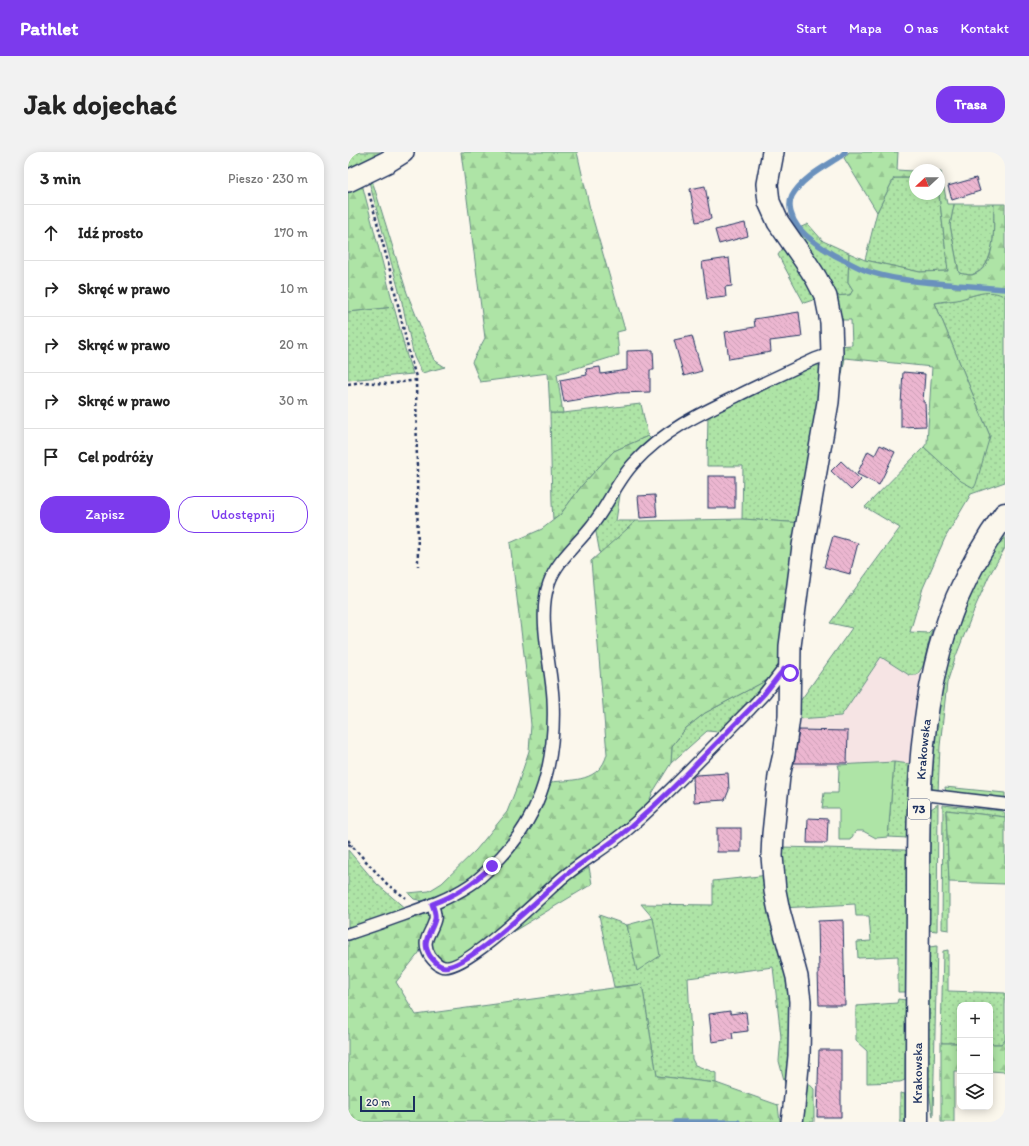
<!DOCTYPE html>
<html lang="pl">
<head>
<meta charset="utf-8">
<style>
  :root { --surface:#fff; --page:#f2f2f2; --text:#222; --muted:#767676; --line:#e0e0e0; --accent:#7c3aed }
  body { margin:0; font-family:Itim,sans-serif; background:var(--page); color:var(--text) }
  .controls { position:absolute; right:12px; bottom:12px; display:grid; overflow:hidden; border-radius:8px; box-shadow:0 2px 10px #0003 }
  .controls button { width:36px; height:36px; display:grid; place-items:center; padding:0; border:0; border-bottom:1px solid var(--line); background:var(--surface); color:var(--text); font:20px sans-serif }
  .compass { position:absolute; left:561px; top:12px; width:36px; height:36px; border-radius:50%; background:var(--surface); box-shadow:0 2px 10px #0003; rotate:248deg }
  .scale { position:absolute; left:12px; bottom:10px; width:55px; box-sizing:border-box; padding-left:4px; border:2px solid #1b2f5e; border-top:0; font-size:11px; line-height:14px; white-space:nowrap; color:#1b2f5e; -webkit-text-stroke:3px #fbf7ec; paint-order:stroke }
  .stop { position:absolute; width:12px; height:12px; margin:-9px; border:3px solid #7c3aed; border-radius:50%; background:#fff }
  .stop.end { background:#7c3aed; border-color:#fff; box-shadow:0 1px 4px #0008 }
  .list { margin:0; padding:0; list-style:none }
  h2 { display:flex; justify-content:space-between; align-items:center; height:52px; margin:0; padding:0 16px; font-size:17px }
  h2 small { font-size:13px; font-weight:400; color:var(--muted) }
  .list li { display:grid; grid-template-columns:26px 1fr auto; gap:12px; align-items:center; box-sizing:border-box; height:56px; padding:0 16px; border-top:1px solid var(--line) }
  .list b { display:block; font-size:15px; white-space:nowrap }
  .list em { font-size:13px; font-style:normal; color:var(--muted) }
  .actions { display:flex; gap:8px; padding:12px 16px }
  .actions a { flex:1; padding:9px 0; border:1px solid var(--accent); border-radius:16px; text-align:center; font-size:14px; color:var(--accent) }
  .actions .main { background:var(--accent); color:#fff }
  .icon { flex:none; width:22px; height:22px; fill:none; stroke:currentColor; stroke-width:2; stroke-linecap:round; stroke-linejoin:round }
  .map { position:relative; flex:none; width:657px; height:970px; overflow:hidden; border-radius:16px }
  header { display:flex; align-items:center; gap:24px; box-sizing:border-box; height:56px; padding:0 20px; background:var(--accent); color:#fff }
  header strong { font-size:19px }
  nav { display:flex; gap:22px; margin-inline-start:auto; font-size:14px }
  .intro { display:flex; align-items:center; justify-content:space-between; box-sizing:border-box; height:96px; padding:0 24px }
  h1 { margin:0; font-size:28px }
  .button { padding:10px 18px; border-radius:16px; background:var(--accent); color:#fff; font-size:14px; font-weight:700 }
  main { display:flex; gap:24px; padding:0 24px }
  aside { flex:1; background:var(--surface); border-radius:16px; box-shadow:0 2px 10px #0003 }
  .map>svg:first-child { display:block }
  .built { fill:#f6e4e4 }
  .grass { fill:url(#grass-dots); stroke:#648a82 }
  .forest { fill:url(#forest-firs); stroke:#648a82 }
  .garden { fill:#aee4a6; stroke:#648a82 }
  .lines { fill:none; stroke-linecap:round; stroke-linejoin:round }
  .stream { stroke:#6b91bd; stroke-width:5.5 }
  .building { fill:url(#building-back-hatch); stroke:#1b2f5e }
  .service-casing { stroke:#1b2f5e; stroke-width:14 }
  .minor-casing { stroke:#1b2f5e; stroke-width:24 }
  .primary-casing { stroke:#1b2f5e; stroke-width:25 }
  .path { stroke:#1b2f5e; stroke-width:2.5; stroke-dasharray:3 3; stroke-linecap:butt }
  .service { stroke:#fbf7ec; stroke-width:11 }
  .minor { stroke:#fbf7ec; stroke-width:21 }
  .primary { stroke:#fbf7ec; stroke-width:22 }
  .route { stroke:#7c3aed; stroke-width:5 }
  .labels { text-anchor:middle; stroke-width:3; stroke-linejoin:round; paint-order:stroke }
  .shield { fill:#fbf7ec; stroke:#5e6b89; stroke-width:1 }
  .shield-label { font-size:12px; font-weight:bold; fill:#1b2f5e }
  .street-label { font-size:13px; fill:#1b2f5e; stroke:#fbf7ec }
</style>
</head>
<body>
<header>
<strong>Pathlet</strong>
<nav><a>Start</a><a>Mapa</a><a>O nas</a><a>Kontakt</a></nav>
</header>
<div class="intro"><h1>Jak dojechać</h1><a class="button">Trasa</a></div>
<main>
<aside>
<h2>3 min<small>Pieszo · 230 m</small></h2>
<ul class="list">
<li><svg class="icon" aria-label="ahead" viewBox="0 0 24 24"><path d="M12 20V5M6 11l6-6 6 6"/></svg><div><b>Idź prosto</b></div><em>170 m</em></li>
<li><svg class="icon" aria-label="right" viewBox="0 0 24 24"><path d="M7 20v-9h11M14 6l5 5-5 5"/></svg><div><b>Skręć w prawo</b></div><em>10 m</em></li>
<li><svg class="icon" aria-label="right" viewBox="0 0 24 24"><path d="M7 20v-9h11M14 6l5 5-5 5"/></svg><div><b>Skręć w prawo</b></div><em>20 m</em></li>
<li><svg class="icon" aria-label="right" viewBox="0 0 24 24"><path d="M7 20v-9h11M14 6l5 5-5 5"/></svg><div><b>Skręć w prawo</b></div><em>30 m</em></li>
<li><svg class="icon" aria-label="arrive" viewBox="0 0 24 24"><path d="M6 21V4h12l-3 4 3 4H6"/></svg><div><b>Cel podróży</b></div></li>
</ul>
<div class="actions"><a class="main">Zapisz</a><a>Udostępnij</a></div>
</aside>
<div class="map">
<svg width="657" height="970" viewBox="0 0 657 970">
  <defs>
    <pattern id="grass-dots" width="8" height="8" patternUnits="userSpaceOnUse"><rect width="8" height="8" fill="#aee4a6"/><path d="M2 2h.1M6 6h.1" fill="none" stroke="#95c491" stroke-width="1.8" stroke-linecap="round"/></pattern>
    <pattern id="forest-firs" width="22" height="20" patternUnits="userSpaceOnUse"><rect width="22" height="20" fill="#aee4a6"/><path d="M5 1l3.5 6h-7zM16 11l3.5 6h-7z" fill="#95c491"/></pattern>
    <pattern id="building-back-hatch" width="6" height="6" patternUnits="userSpaceOnUse"><rect width="6" height="6" fill="#ecb6d0"/><path d="M-1 5l2 2M0 0l6 6M5-1l2 2" fill="none" stroke="#ca9db5"/></pattern>
  </defs>
  <rect width="100%" height="100%" fill="#fbf7ec"/>
  <filter id="ink" filterUnits="userSpaceOnUse"><feTurbulence type="fractalNoise" baseFrequency=".025" numOctaves="2"/><feDisplacementMap in="SourceGraphic" scale="8" xChannelSelector="R" yChannelSelector="G"/><feConvolveMatrix kernelMatrix="1 2 1 2 8 2 1 2 1" color-interpolation-filters="sRGB"/></filter>
  <g filter="url(#ink)">
    <polygon class="built" points="533,505 561,523 574,522 564,578 562,612 546,610 439,616 447,567 493,564"/>
    <g class="grass">
      <polygon points="0,0 47,0 0,25"/>
      <polygon points="565,19 567,19 567,42 591,42 600,119 572,120 517,108 529,60 546,26 561,26"/>
      <polygon points="23,25 59,141 86,208 97,215 74,221 66,205 53,146 20,26"/>
      <path d="M606 52H646C645 73 650 116 623 123 620 123 615 122 611 121L602 73Z"/>
      <polygon points="460,72 475,89 501,101 500,130 505,138 502,143 485,144 447,79 449,77"/>
      <polygon points="438,92 471,146 456,151 430,103"/>
      <polygon points="638,140 651,141 657,145 657,330 623,342 597,386 575,436 562,480 580,481 584,477 575,514 569,523 561,523 533,505 493,564 449,567 450,552 504,476 482,471 552,376 517,355 576,295 613,329 642,284 587,151 607,148"/>
      <polygon points="46,155 60,208 65,222 0,228 0,160"/>
      <polygon points="471,208 479,211 456,371 394,367 395,314 359,314 360,262"/>
      <polygon points="293,252 300,284 266,299 235,332 212,363 205,368 204,351 202,261 215,261"/>
      <polygon points="273,336 268,369 288,369 252,402 247,375"/>
      <path d="M657 381V396L641 424 628 453 606 509 599 531 592 594 590 641 584 637C585 545 606 458 657 381Z"/>
      <polygon points="421,527 371,580 359,579 323,611 324,594 338,576 357,561"/>
      <polygon points="546,610 562,612 560,686 540,685"/>
      <polygon points="590,652 589,779 580,778 583,657"/>
      <polygon points="595,653 654,659 657,661 657,665 598,658 601,730 601,778 594,777"/>
      <polygon points="433,695 557,698 560,701 558,840 550,840 550,804 510,806 509,790 523,789 521,764 508,764 507,752 434,756"/>
      <polygon points="0,698 29,732 59,758 0,778"/>
      <polygon points="421,723 443,812 441,962 436,945 440,943 431,909 433,885 425,815 340,826 344,907 347,913 368,921 368,931 309,924 294,832 266,835 251,763 279,773 289,818 305,766 293,752 365,753 365,729"/>
      <polygon points="589,794 585,965 580,933 581,795"/>
      <polygon points="600,798 600,839 657,841 657,887 654,892 642,892 642,853 612,853 612,891 593,891 595,799"/>
      <polygon points="550,847 558,848 557,928 552,930 519,931 519,899 508,889 508,854 549,851"/>
      <polygon points="552,941 557,942 557,970 552,970"/>
    </g>
    <g class="forest">
      <polygon points="113,0 229,0 242,57 277,178 269,180 271,203 209,222 215,261 202,261 200,221 132,230 124,210 137,186"/>
      <polygon points="501,0 550,0 549,18 565,19 561,26 546,26 529,60 496,6"/>
      <path d="M591 20H593L599 52H606L602 73 611 121C615 122 620 123 624 123 650 116 645 73 646 52H657V145C642 135 625 144 609 148 602 149 594 149 587 151L642 284 628 332 626 336 613 329 576 295 579 291 584 215 497 206 488 254 489 194 504 193 503 168H489L485 144 502 143 505 138 500 130 501 101 517 108 572 120 600 119 591 42Z"/>
      <polygon points="13,28 46,155 0,160 0,34"/>
      <polygon points="300,284 304,288 198,426 201,583 192,634 166,683 131,722 109,737 79,750 66,747 60,741 81,739 94,731 128,698 159,660 170,632 181,599 183,573 177,510 162,391 194,377 212,363 235,332 266,299"/>
      <path d="M394 367 456 371 431 513 421 527 357 561 338 576 324 594 323 611 305 640 299 654 284 669 178 755 113 807 93 811 82 797 88 755 151 711 201 630C225 628 252 630 259 602L243 409 288 369Z"/>
      <polygon points="597,635 657,641 657,649 598,641"/>
      <polygon points="598,658 657,665 657,732 601,730"/>
      <polygon points="241,715 244,732 161,782 133,801 207,738"/>
      <polygon points="83,757 84,763 71,801 48,830 68,863 294,832 309,924 368,931 430,953 432,970 0,970 0,787"/>
      <polygon points="305,766 312,804 289,819 279,773"/>
      <polygon points="657,887 657,920 642,919 642,892 653,892"/>
      <polygon points="593,891 612,891 612,919 606,919 606,970 593,970"/>
      <polygon points="453,923 466,937 466,970 449,970"/>
    </g>
    <polygon class="garden" points="546,610 540,685 528,686 515,679 508,679 502,688 491,688 491,656 474,656 476,641 490,641 491,616 490,613"/>
    <g class="lines">
      <g class="stream">
        <path d="M497 0 493 4C476 15 454 26 444 44 439 54 444 67 450 75 460 87 473 95 486 103 497 108 508 115 519 119 548 129 578 130 609 133 625 134 641 136 657 137"/>
        <polyline points="327,970 390,970"/>
      </g>
    </g>
    <g class="building">
      <polygon points="628,26 632,39 604,48 600,34"/>
      <polygon points="357,34 363,67 348,70 342,37"/>
      <polygon points="397,71 400,84 371,92 367,78"/>
      <polygon points="381,106 384,134 377,135 378,145 359,147 354,110"/>
      <polygon points="451,160 454,185 422,189 423,200 381,207 377,180 407,175 406,167"/>
      <polygon points="344,184 354,219 336,224 326,188"/>
      <polygon points="305,198 306,218 302,218 302,240 270,241 216,250 212,228 239,223 238,217 252,215 253,222 279,218 279,199"/>
      <polygon points="555,220 577,222 575,250 577,250 578,274 553,275 553,253"/>
      <polygon points="532,293 547,300 531,333 509,322 520,299 527,303"/>
      <polygon points="493,309 513,328 503,338 483,319"/>
      <rect x="360" y="324" width="27" height="32"/>
      <polygon points="307,343 309,365 292,366 290,344"/>
      <polygon points="485,384 510,391 502,422 476,415"/>
      <polygon points="451,578 500,579 499,611 446,611"/>
      <polygon points="380,621 381,638 377,648 346,650 345,625 348,623"/>
      <polygon points="460,666 480,667 479,691 459,691"/>
      <rect x="369" y="676" width="24" height="24"/>
      <polygon points="495,768 497,853 471,853 470,818 471,818 470,769"/>
      <polygon points="382,859 382,862 398,860 400,879 384,881 385,887 364,890 361,862"/>
      <polygon points="471,898 493,898 493,965 469,965"/>
    </g>
    <g class="lines">
      <g class="service-casing">
        <g id="service">
          <polyline points="572,642 657,652"/>
          <path d="M84 752C86 757 88 762 87 767 84 781 72 788 82 804 85 808 88 812 93 814 113 824 196 742 213 727 234 709 258 696 279 678 322 641 362 597 402 557L417 541 434 519 442 515"/>
          <path d="M0 782C18 776 36 770 55 763 78 755 101 747 122 733 133 726 143 715 153 705 195 660 208 607 205 546 203 512 189 464 201 431 209 408 230 392 245 372 260 353 269 329 286 311 315 279 351 262 389 244 415 231 441 219 467 207L484 201"/>
        </g>
      </g>
      <g class="minor-casing">
        <g id="minor">
          <polyline points="425,0 419,32 421,50 430,70 457,109 468,126 478,145 483,170 484,201 480,250 455,394 442,494 441,565 436,602 431,624 425,682 424,704 427,739 431,759 449,825 452,849 451,904 446,955 444,970"/>
          <polyline points="0,29 39,10 55,0"/>
        </g>
      </g>
      <g class="primary-casing">
        <g id="primary">
          <path id="s1" d="M569 970C569 898 569 825 570 753 570 650 569 543 609 446 622 416 638 388 657 362"/>
        </g>
      </g>
      <g class="path">
        <polyline points="21,41 41,114 62,205 68,225 70,414"/>
        <polyline points="0,232 14,230 40,232 69,228"/>
        <polyline points="0,688 4,694"/>
        <polyline points="0,692 4,694 40,733 58,746"/>
      </g>
      <use href="#service" class="service"/>
      <use href="#minor" class="minor"/>
      <use href="#primary" class="primary"/>
    </g>
  </g>
  <g class="lines" filter="url(#ink)">
    <path class="route" d="M144 714C125 731 109 743 84 752 86 757 88 762 87 767 84 781 72 788 82 804 85 808 88 812 93 814 113 824 196 742 213 727 234 709 258 696 279 678 323 641 362 597 402 557L417 541 436 517 442 515V521"/>
  </g>
  <g class="labels">
    <rect class="shield" x="560" y="647" width="22" height="20" rx="3"/>
    <g class="shield-label">
      <text x="571" y="661">73</text>
    </g>
    <g class="street-label">
      <text dy="5" stroke="none"><textPath href="#s1" startOffset="373">Krakowska</textPath></text>
      <text dy="5" stroke="none"><textPath href="#s1" startOffset="49">Krakowska</textPath></text>
    </g>
  </g>
</svg>
<div class="controls">
<button>+</button>
<button>−</button>
<button><svg class="icon" aria-label="layers" viewBox="0 0 24 24"><path d="M12 4l9 5-9 5-9-5zM3 14l9 5 9-5"/></svg></button>
</div>
<svg class="compass" viewBox="-18 -18 36 36"><path d="M0-13l5 13h-10z" fill="#e53935"/><path d="M0 13l5-13h-10z" fill="#767676"/></svg>
<div class="scale">20 m</div>
<div class="stop" style="left:442px;top:521px"></div>
<div class="stop end" style="left:144px;top:714px"></div>
</div>
</main>
</body>
</html>
